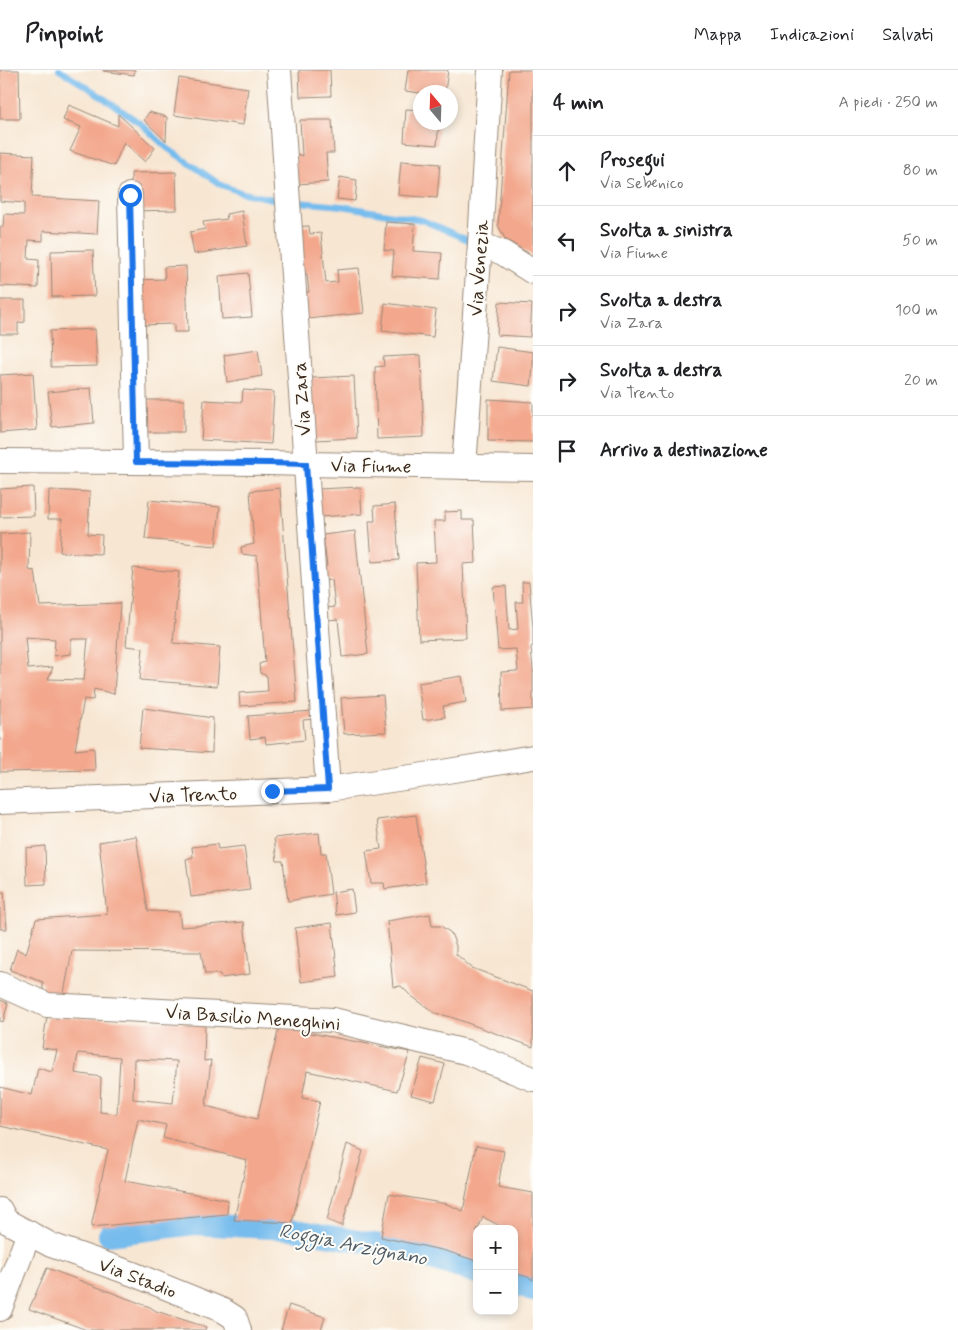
<!DOCTYPE html>
<html lang="it">
<head>
<meta charset="utf-8">
<style>
  :root { --surface:#fff; --page:#f6f6f6; --text:#202124; --muted:#757577; --line:#e0e0e0 }
  body { margin:0; font-family:Mynerve,sans-serif; background:var(--page); color:var(--text) }
  .controls { position:absolute; right:15px; bottom:15px; display:grid; overflow:hidden; border-radius:10px; box-shadow:0 2px 8px #0003 }
  .controls button { width:45px; height:45px; display:grid; place-items:center; padding:0; border:0; border-bottom:1px solid var(--line); background:var(--surface); color:var(--text); font:25px sans-serif }
  .compass { position:absolute; left:413px; top:15px; width:45px; height:45px; border-radius:50%; background:var(--surface); box-shadow:0 2px 8px #0003; rotate:341deg }
  .stop { position:absolute; width:15px; height:15px; margin:-11px; border:4px solid #1a73e8; border-radius:50%; background:#fff }
  .stop.end { background:#1a73e8; border-color:#fff; box-shadow:0 1px 5px #0008 }
  .list { margin:0; padding:0; list-style:none }
  h2 { display:flex; justify-content:space-between; align-items:center; height:65px; margin:0; padding:0 20px; font-size:21px }
  h2 small { font-size:16px; font-weight:400; color:var(--muted) }
  .list li { display:grid; grid-template-columns:32px 1fr auto; gap:15px; align-items:center; box-sizing:border-box; height:70px; padding:0 20px; border-top:1px solid var(--line) }
  .list b { display:block; font-size:19px; white-space:nowrap }
  .list p { margin:0; font-size:16px; white-space:nowrap; color:var(--muted) }
  .list em { font-size:16px; font-style:normal; color:var(--muted) }
  .icon { flex:none; width:28px; height:28px; fill:none; stroke:currentColor; stroke-width:2; stroke-linecap:round; stroke-linejoin:round }
  .map { position:relative; flex:none; width:533px; height:1260px; overflow:hidden }
  header { display:flex; align-items:center; gap:30px; box-sizing:border-box; height:70px; padding:0 25px; background:var(--surface); border-bottom:1px solid var(--line) }
  header strong { font-size:24px }
  nav { display:flex; gap:28px; margin-inline-start:auto; font-size:18px }
  main { display:flex }
  aside { flex:1; background:var(--surface) }
  .map>svg:first-child { display:block }
  .lines { fill:none; stroke-linecap:round; stroke-linejoin:round }
  .stream { stroke:#76bced; stroke-width:6 }
  .canal { stroke:#76bced; stroke-width:22 }
  .building { fill:#f3a78c; fill-rule:evenodd }
  .minor-casing { stroke:#998878; stroke-width:26 }
  .minor { stroke:#fff; stroke-width:24 }
  .route { stroke:#1a73e8; stroke-width:6 }
  .labels { text-anchor:middle; stroke-width:4; stroke-linejoin:round; paint-order:stroke }
  .street-label { font-size:19px; fill:#3b2a1e; stroke:#fdfcf7 }
  .water-label { font-size:20px; font-style:italic; fill:#505d66; stroke:#fdfcf7 }
</style>
</head>
<body>
<header>
<strong>Pinpoint</strong>
<nav><a>Mappa</a><a>Indicazioni</a><a>Salvati</a></nav>
</header>
<main>
<div class="map">
<svg width="533" height="1260" viewBox="0 0 533 1260">
  <rect width="100%" height="100%" fill="#fdfcf7"/>
  <filter id="ink" filterUnits="userSpaceOnUse"><feTurbulence type="fractalNoise" baseFrequency=".02" numOctaves="2"/><feDisplacementMap in="SourceGraphic" scale="10" xChannelSelector="R" yChannelSelector="G"/><feConvolveMatrix kernelMatrix="1 2 1 2 8 2 1 2 1" color-interpolation-filters="sRGB"/></filter>
  <filter id="wash" filterUnits="userSpaceOnUse"><feTurbulence type="fractalNoise" baseFrequency=".0096" numOctaves="4" result="noise"/><feDisplacementMap in="SourceGraphic" scale="20" xChannelSelector="R" yChannelSelector="G"/><feGaussianBlur stdDeviation="1.12" result="paint"/><feColorMatrix in="noise" values="0 0 0 0 0 0 0 0 0 0 0 0 0 0 0 0 0 1.4 0 .05"/><feComposite in="paint" operator="in"/></filter>
  <g filter="url(#wash)">
    <rect width="100%" height="100%" fill="#f7e6d2"/>
    <g class="lines">
      <g class="stream">
        <polyline points="59,0 92,20 140,53 167,78 221,115 243,123 278,130"/>
        <polyline points="298,132 342,136 422,150 468,170"/>
      </g>
      <g class="canal">
        <polyline points="109,1165 194,1154 291,1159 397,1178 477,1203"/>
        <polyline points="514,1214 528,1218 533,1221"/>
      </g>
    </g>
    <g id="blocks">
      <g class="building">
        <polygon points="3,0 19,0 20,49 0,49 0,1"/>
        <polygon points="103,0 135,0 134,5 103,1"/>
        <polygon points="299,0 330,0 331,26 300,27"/>
        <polygon points="408,0 448,0 445,22 420,23 405,21"/>
        <polygon points="509,0 533,0 533,186 505,169 498,155"/>
        <polygon points="179,8 248,18 243,55 174,45"/>
        <polygon points="69,35 118,56 118,44 155,78 145,92 124,72 114,96 70,81 81,57 63,50"/>
        <polygon points="406,39 420,40 420,52 439,52 437,75 404,72"/>
        <polygon points="149,42 167,47 166,71 144,50"/>
        <polygon points="300,50 332,50 334,83 326,83 328,112 297,114 295,83 302,86"/>
        <polygon points="0,83 34,85 32,127 99,131 97,164 43,161 43,171 29,170 28,189 39,190 38,218 0,216 0,157 3,157 4,144 24,145 24,133 0,131"/>
        <polygon points="401,91 440,94 437,128 398,125"/>
        <polygon points="176,102 177,140 132,141 131,103"/>
        <polygon points="340,107 357,110 355,131 337,129"/>
        <polygon points="242,141 247,176 194,184 190,162 205,159 203,152 227,149 226,144"/>
        <polygon points="386,152 415,154 413,181 442,183 440,209 392,206 394,181 384,180"/>
        <polygon points="309,156 310,164 321,163 326,213 338,212 337,200 359,198 364,243 298,250 296,224 309,222 307,204 296,205 291,157"/>
        <polygon points="93,180 95,226 52,227 51,181"/>
        <polygon points="186,196 188,262 174,262 174,254 138,255 136,210 165,209 164,197"/>
        <polygon points="248,203 252,247 222,249 219,206"/>
        <polygon points="0,230 25,230 25,252 18,253 18,264 0,264"/>
        <polygon points="499,232 532,234 530,267 497,265"/>
        <polygon points="385,233 436,240 433,267 382,261"/>
        <polygon points="95,259 97,296 51,297 50,261"/>
        <polygon points="497,277 533,282 533,298 531,316 493,311"/>
        <polygon points="258,280 262,306 227,312 224,285"/>
        <polygon points="421,285 424,367 377,369 375,297 384,296 383,287"/>
        <polygon points="33,303 37,360 0,363 0,305"/>
        <polygon points="354,306 357,368 314,370 311,308"/>
        <polygon points="91,318 94,353 52,357 48,322"/>
        <polygon points="243,320 274,322 271,374 201,370 204,330 242,332"/>
        <polygon points="488,329 533,332 533,372 488,371"/>
        <polygon points="146,330 184,330 184,362 145,362"/>
        <polygon points="33,417 34,446 0,447 0,419"/>
        <polygon points="360,417 362,444 320,447 318,419"/>
        <polygon points="280,418 297,632 240,636 239,623 268,621 267,606 260,603 259,594 265,592 257,486 242,484 241,477 254,474 250,421"/>
        <polygon points="49,420 90,422 88,464 102,465 101,484 60,482 62,449 48,449"/>
        <polygon points="149,430 220,437 216,476 145,469"/>
        <polygon points="395,434 399,490 372,492 369,451 375,451 374,436"/>
        <polygon points="462,441 462,450 474,450 476,493 463,494 466,568 419,570 416,493 436,492 434,451 445,451 445,442"/>
        <polygon points="355,461 368,584 342,587 338,549 329,550 327,538 335,537 332,510 323,511 322,497 327,496 323,465"/>
        <path d="M30 462 29 500 35 501 40 536 120 533 114 624 94 619 93 630 84 629 75 680 94 678 95 700 0 702V464ZM25 567 55 569 54 586 71 584V569H88L84 610 48 609 53 597 28 599Z"/>
        <polygon points="133,498 179,502 173,573 220,577 217,616 140,610 143,578 126,576"/>
        <polygon points="522,512 529,512 533,558 533,576 531,577 533,600 533,639 502,641 501,602 518,601 516,579 498,580 493,517 506,516 509,560 518,559 516,532 523,532"/>
        <polygon points="462,606 466,632 443,636 445,647 423,650 418,613"/>
        <polygon points="383,625 386,662 344,664 341,628"/>
        <polygon points="143,638 213,648 212,683 139,678"/>
        <polygon points="313,641 314,649 303,650 305,670 266,674 265,667 250,669 248,646"/>
        <polygon points="416,745 426,813 385,819 384,813 371,813 366,781 381,779 377,750"/>
        <polygon points="319,763 321,783 326,783 331,824 288,831 283,791 277,791 274,768"/>
        <polygon points="136,766 148,841 179,842 181,857 244,852 250,904 221,908 220,904 205,904 201,882 72,881 63,928 43,926 43,912 10,900 17,879 26,884 36,849 107,844 99,772"/>
        <polygon points="217,774 218,779 244,776 250,820 191,827 186,789 193,787 192,777"/>
        <polygon points="45,776 46,814 27,815 26,778"/>
        <polygon points="352,819 355,842 336,845 333,822"/>
        <polygon points="0,822 4,822 7,859 0,859"/>
        <polygon points="430,844 432,856 441,856 451,863 456,876 456,884 472,898 533,921 533,977 451,947 435,943 410,925 401,916 393,917 387,851"/>
        <polygon points="332,853 338,907 301,912 295,858"/>
        <polygon points="0,930 8,933 3,952 0,951"/>
        <path d="M47 947 205 953 204 991 211 990 206 1036 257 1049 279 957 410 982 397 1021 307 1001 302 1028 320 1031 292 1153 234 1150 247 1090 163 1068 166 1055 138 1049 125 1111 228 1130 227 1144 91 1157 108 1080 0 1056V1017L32 1025 38 998 52 1002 57 980 42 978ZM78 983 120 987 117 1044 100 1042 101 1007 75 1003ZM134 989 177 991 173 1033 133 1029Z"/>
        <polygon points="422,988 445,994 435,1031 411,1025"/>
        <polygon points="347,1074 363,1081 342,1156 327,1150"/>
        <polygon points="476,1076 504,1081 498,1117 533,1123 533,1210 528,1207 514,1203 514,1159 501,1159 502,1157 483,1147 478,1159 477,1159 477,1191 446,1181 381,1167 389,1124 447,1134 463,1141"/>
        <polygon points="47,1198 150,1237 156,1241 206,1257 205,1260 87,1260 29,1239"/>
        <polygon points="289,1235 325,1247 321,1260 281,1260"/>
      </g>
    </g>
  </g>
  <g filter="url(#ink)">
    <use href="#blocks" fill-opacity="0" stroke="#998878" stroke-width="1"/>
    <g class="lines">
      <g class="minor-casing">
        <g id="minor">
          <polyline points="279,0 328,719"/>
          <polyline points="130,125 136,391"/>
          <polyline points="480,174 503,183 533,202"/>
          <polyline points="0,391 269,393 306,394 533,398"/>
          <polyline points="464,397 480,174 490,0"/>
          <polyline points="0,732 328,719 418,706 533,687"/>
          <polyline points="0,914 47,935 333,950 466,982 533,1009"/>
          <polyline points="0,1140 6,1151 51,1175 133,1204 224,1241 235,1248 239,1260"/>
          <polyline points="0,1239 29,1163"/>
        </g>
      </g>
      <use href="#minor" class="minor"/>
    </g>
  </g>
  <g class="lines" filter="url(#ink)">
    <polyline class="route" points="130,125 136,392 269,393 306,394 328,719 272,721"/>
  </g>
  <g class="labels">
    <g class="street-label">
      <text transform="translate(478 198) rotate(-86)" y="7">Via Venezia</text>
      <text transform="translate(301 329) rotate(-94)" y="7">Via Zara</text>
      <text transform="translate(371 395) rotate(1)" y="7">Via Fiume</text>
      <text transform="translate(193 724) rotate(-2)" y="7">Via Trento</text>
      <text transform="translate(253 947) rotate(4)" y="7">Via Basilio Meneghini</text>
      <text transform="translate(138 1207) rotate(21)" y="7">Via Stadio</text>
    </g>
    <g class="water-label">
      <text transform="translate(353 1174) rotate(11)" y="7">Roggia Arzignano</text>
    </g>
  </g>
</svg>
<div class="controls">
<button>+</button>
<button>−</button>
</div>
<svg class="compass" viewBox="-18 -18 36 36"><path d="M0-13l5 13h-10z" fill="#e53935"/><path d="M0 13l5-13h-10z" fill="#757577"/></svg>
<div class="stop" style="left:130px;top:125px"></div>
<div class="stop end" style="left:272px;top:721px"></div>
</div>
<aside>
<h2>4 min<small>A piedi · 250 m</small></h2>
<ul class="list">
<li><svg class="icon" aria-label="ahead" viewBox="0 0 24 24"><path d="M12 20V5M6 11l6-6 6 6"/></svg><div><b>Prosegui</b><p>Via Sebenico</p></div><em>80 m</em></li>
<li><svg class="icon" aria-label="left" viewBox="0 0 24 24"><path d="M17 20v-9H6M10 6l-5 5 5 5"/></svg><div><b>Svolta a sinistra</b><p>Via Fiume</p></div><em>50 m</em></li>
<li><svg class="icon" aria-label="right" viewBox="0 0 24 24"><path d="M7 20v-9h11M14 6l5 5-5 5"/></svg><div><b>Svolta a destra</b><p>Via Zara</p></div><em>100 m</em></li>
<li><svg class="icon" aria-label="right" viewBox="0 0 24 24"><path d="M7 20v-9h11M14 6l5 5-5 5"/></svg><div><b>Svolta a destra</b><p>Via Trento</p></div><em>20 m</em></li>
<li><svg class="icon" aria-label="arrive" viewBox="0 0 24 24"><path d="M6 21V4h12l-3 4 3 4H6"/></svg><div><b>Arrivo a destinazione</b></div></li>
</ul>
</aside>
</main>
</body>
</html>
